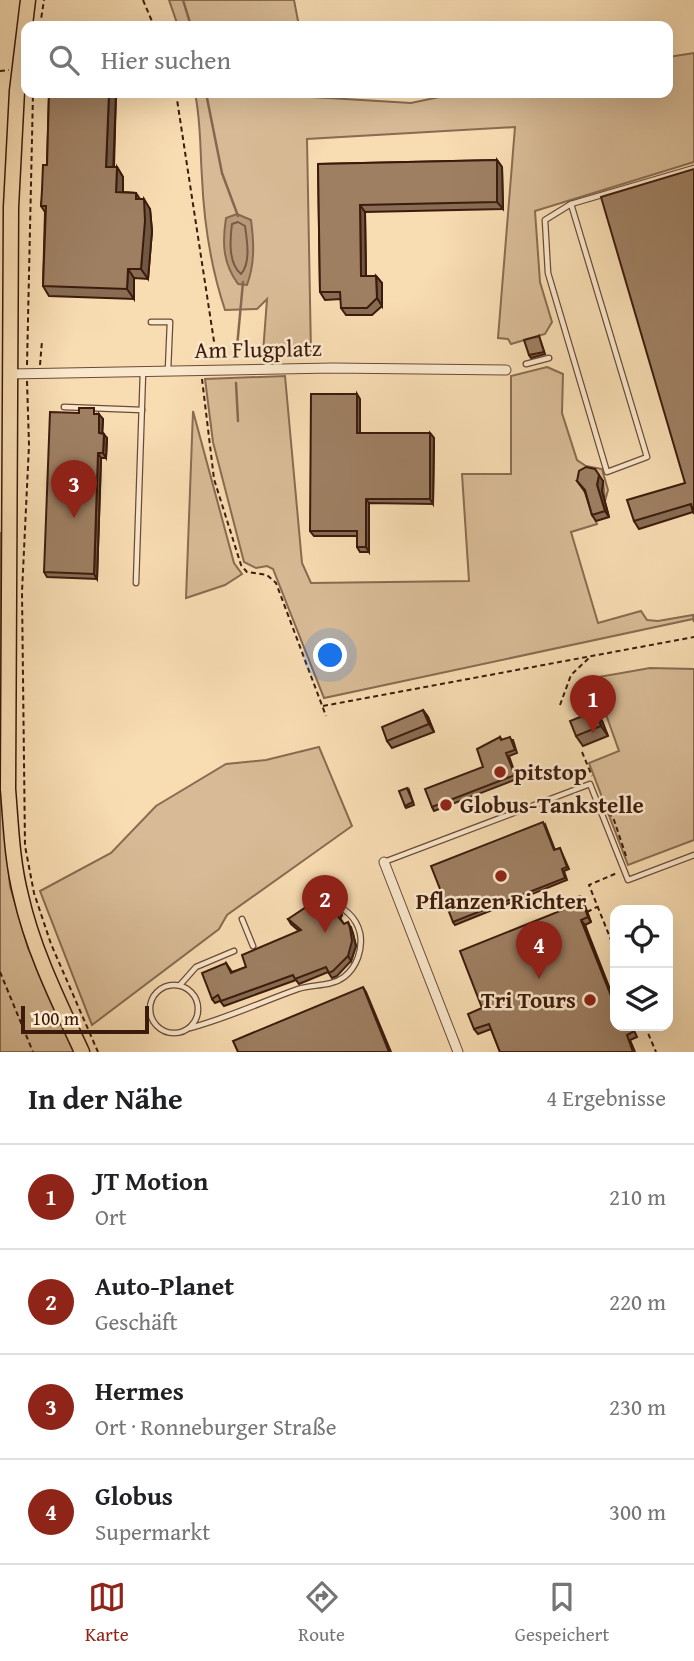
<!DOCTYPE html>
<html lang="de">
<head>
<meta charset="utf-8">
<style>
  :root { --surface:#fff; --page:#f6f6f6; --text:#202124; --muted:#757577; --line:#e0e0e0; --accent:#8f2418 }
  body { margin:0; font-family:"Gentium Book Plus",serif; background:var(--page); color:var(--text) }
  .controls { position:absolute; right:21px; bottom:21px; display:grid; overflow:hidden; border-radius:14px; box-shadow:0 7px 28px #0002 }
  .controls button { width:63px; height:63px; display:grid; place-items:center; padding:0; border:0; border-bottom:2px solid var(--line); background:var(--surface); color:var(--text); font:35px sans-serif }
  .scale { position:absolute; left:21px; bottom:18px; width:128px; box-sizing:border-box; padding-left:7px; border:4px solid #3d1b0c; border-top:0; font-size:19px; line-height:24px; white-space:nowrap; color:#3d1b0c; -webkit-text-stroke:5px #fae8cd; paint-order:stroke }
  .you { position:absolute; left:331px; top:656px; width:24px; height:24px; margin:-18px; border:5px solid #fff; border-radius:50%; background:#1a73e8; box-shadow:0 0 0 10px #1a73e833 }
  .badge { display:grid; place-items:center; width:46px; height:46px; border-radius:50%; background:var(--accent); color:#fff; font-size:23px; font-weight:700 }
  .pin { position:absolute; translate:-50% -58px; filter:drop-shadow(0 2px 4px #0008) }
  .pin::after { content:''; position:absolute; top:37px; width:24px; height:21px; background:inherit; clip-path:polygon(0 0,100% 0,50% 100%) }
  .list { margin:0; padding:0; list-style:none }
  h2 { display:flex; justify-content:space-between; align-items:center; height:91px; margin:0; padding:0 28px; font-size:30px }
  h2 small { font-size:23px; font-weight:400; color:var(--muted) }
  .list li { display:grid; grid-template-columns:46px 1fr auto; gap:21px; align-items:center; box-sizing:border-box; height:105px; padding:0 28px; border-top:2px solid var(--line) }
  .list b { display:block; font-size:26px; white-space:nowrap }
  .list p { margin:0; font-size:23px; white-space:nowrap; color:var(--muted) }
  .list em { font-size:23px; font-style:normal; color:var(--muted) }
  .icon { flex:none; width:38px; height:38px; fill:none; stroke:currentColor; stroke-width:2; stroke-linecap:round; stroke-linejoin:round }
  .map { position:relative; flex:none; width:694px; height:1052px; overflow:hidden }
  .search { position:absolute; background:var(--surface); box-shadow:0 7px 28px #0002; left:21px; right:21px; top:21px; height:77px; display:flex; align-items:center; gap:18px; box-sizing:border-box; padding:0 24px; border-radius:14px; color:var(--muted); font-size:26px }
  .sheet { height:511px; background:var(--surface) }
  nav { display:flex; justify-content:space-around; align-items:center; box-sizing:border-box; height:98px; border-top:2px solid var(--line); background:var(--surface); font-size:19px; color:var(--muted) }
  nav a { display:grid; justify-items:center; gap:4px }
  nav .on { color:var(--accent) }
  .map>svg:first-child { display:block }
  .green { fill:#d8bb96; stroke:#8a6b51; stroke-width:2 }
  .water { fill:#b89a7a; stroke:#87674e; stroke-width:2 }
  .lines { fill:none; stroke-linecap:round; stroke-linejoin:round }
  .shore { stroke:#7a5a43; stroke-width:2 }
  .stream { stroke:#87674e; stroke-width:2.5 }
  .service-casing { stroke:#6c4b36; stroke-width:7 }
  .minor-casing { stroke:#6c4b36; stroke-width:11 }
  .primary-casing { stroke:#3d1b0c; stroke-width:17 }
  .path { stroke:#3d1b0c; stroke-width:2; stroke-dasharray:5 3.5; stroke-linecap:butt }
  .service { stroke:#fae8cd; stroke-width:4.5 }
  .minor { stroke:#fae8cd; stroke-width:9 }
  .primary { stroke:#f8dcb2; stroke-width:14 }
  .wall { fill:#886d54; stroke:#3d1b0c; stroke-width:2 }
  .shaded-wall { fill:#6f5945; stroke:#3d1b0c; stroke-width:2 }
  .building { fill:#9e7f62; stroke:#3d1b0c; stroke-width:2 }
  .poi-dot { fill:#8f2418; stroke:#fae8cd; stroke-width:2.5 }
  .labels { text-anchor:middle; stroke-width:5; stroke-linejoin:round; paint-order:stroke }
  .street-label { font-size:23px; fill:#3d1b0c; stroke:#fae8cd }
  .poi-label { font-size:23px; font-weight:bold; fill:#3d1b0c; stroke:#fae8cd; text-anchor:start }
</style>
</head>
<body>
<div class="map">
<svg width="694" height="1052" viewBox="0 0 694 1052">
  <rect width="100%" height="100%" fill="#f8dcb2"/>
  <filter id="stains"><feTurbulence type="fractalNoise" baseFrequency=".00286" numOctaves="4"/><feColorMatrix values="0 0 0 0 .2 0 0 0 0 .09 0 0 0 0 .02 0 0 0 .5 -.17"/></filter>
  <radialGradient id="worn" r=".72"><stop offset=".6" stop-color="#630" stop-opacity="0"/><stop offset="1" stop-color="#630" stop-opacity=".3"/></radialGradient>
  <g class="green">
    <polygon points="169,0 294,0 299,26 178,26"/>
    <path d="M694 53V162L535 211 540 282 552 322 545 334 511 344 508 339 498 338 515 127 307 139 311 354 263 353 267 299 257 309 225 310C211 268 204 223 202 178 200 149 201 122 195 93H311L312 97 411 103 458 93H668V57Z"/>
    <polygon points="547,367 563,374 562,413 577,460 586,466 602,469 608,490 605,501 603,481 595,474 581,482 597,524 571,532 598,623 641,611 647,620 658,621 693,615 694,622 693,619 324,698 273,569 267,566 256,568 244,562 213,442 205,379 285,376 302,563 311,583 469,581 462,474 511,474 511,376"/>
    <polygon points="193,411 234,563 242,574 225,585 186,598"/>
    <polygon points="0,532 4,819 10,886 28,948 75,1052 0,1052"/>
    <polygon points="650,668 694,669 694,840 628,865 589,763 619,751 593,678"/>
    <polygon points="319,747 352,826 227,915 219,929 92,1025 40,891 111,853 156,806 226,764 266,760"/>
  </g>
  <path class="water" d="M237 214 251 220C254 243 255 263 247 285L238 284C223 263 222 244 226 218Z"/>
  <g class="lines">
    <path class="shore" d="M238 222 245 226C247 240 251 263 241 274 228 263 230 240 232 224Z"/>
    <g class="stream">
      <polyline points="183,0 191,26"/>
      <polyline points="206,93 222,173 238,216"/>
      <polyline points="236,358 243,282"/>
      <polyline points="236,383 238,421"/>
    </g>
    <g class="service-casing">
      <g id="service">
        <polygon points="571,204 647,457 607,472 548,273 545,220"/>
        <polyline points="571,204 694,168"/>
        <polyline points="151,322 170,322 168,370"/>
        <polyline points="526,364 549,358"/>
        <polyline points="64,407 142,410"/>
        <polyline points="136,583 143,372"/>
        <polyline points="384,862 590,784 628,880 694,855"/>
        <polyline points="242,919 253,946"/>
        <circle cx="174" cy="1009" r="24"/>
        <polyline points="180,985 196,967 234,951"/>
        <path d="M190 1028C228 1018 261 1002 298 989 313 984 331 987 344 977 357 967 363 949 360 933 356 916 342 906 326 901"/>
      </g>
    </g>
    <g class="minor-casing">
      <g id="minor">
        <polyline points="10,374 332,368 506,370"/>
        <polyline points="384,862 458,1052"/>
      </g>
    </g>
    <g class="primary-casing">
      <path id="primary" d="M28 0 17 91 11 207 8 789C11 825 12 861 21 896 33 950 59 1002 82 1052"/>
    </g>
    <g class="path">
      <polyline points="143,0 154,26"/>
      <polyline points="40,26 44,0"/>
      <polyline points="0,71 9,70"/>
      <polyline points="176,93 217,361"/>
      <polyline points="27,365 33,93"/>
      <polyline points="40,365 42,341"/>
      <polyline points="202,379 214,479 241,565 247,572 267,575 276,583 326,716"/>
      <polyline points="27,381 29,445 22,592 25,846 34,893 51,944 98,1052"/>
      <polyline points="560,705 571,675 590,657"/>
      <polyline points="323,706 694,637"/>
      <polyline points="582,752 592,776"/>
      <polyline points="608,813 613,817 627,859"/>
      <polyline points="587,912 597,907"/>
      <polyline points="615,950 589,885 617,873"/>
      <polyline points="0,972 33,1052"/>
      <polyline points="633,1026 634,1026"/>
      <polyline points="645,1026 656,1052"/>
    </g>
    <use href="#service" class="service"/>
    <use href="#minor" class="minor"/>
    <use href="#primary" class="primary"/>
  </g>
  <g class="wall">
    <polygon points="49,93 116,93 114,167 117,167 123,177 123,192 136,193 140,199 150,209 152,231 148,279 134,278 134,299 49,296 43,286 45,212 41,206 47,165"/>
    <polygon points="497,160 502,167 503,209 365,212 366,276 376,276 382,283 382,306 372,315 346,315 341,308 341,299 325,300 320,292 318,164"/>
    <polygon points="539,336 545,354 531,358 529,355"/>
    <polygon points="360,399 360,433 430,433 434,438 433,504 369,503 369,552 360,552 357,547 357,536 314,536 310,531"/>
    <polygon points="97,414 103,419 102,434 107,438 106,458 101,458 97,579 47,577 44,572"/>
    <polygon points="577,481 603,481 602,491 609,517 596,521 592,515 585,492"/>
    <polygon points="685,483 693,512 639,529 634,521"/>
    <polygon points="423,710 428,717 434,732 392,748 387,741"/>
    <polygon points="595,711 602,721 608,736 583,746 576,736"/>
    <polygon points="500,737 502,740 513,740 517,753 509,756 517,779 434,811 432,807 483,767"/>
    <polygon points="409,790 414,805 406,808 405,806"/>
    <polygon points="545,824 555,850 560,848 561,851 569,869 564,871 567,880 455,925 453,922"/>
    <polygon points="583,901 591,922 585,925 615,1026 632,1026 637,1037 630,1040 635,1052 500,1052 491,1029 478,1034 474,1029 482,1008 575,905"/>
    <polygon points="339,910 342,915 340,918 344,924 351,927 356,946 351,961 337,976 332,978 328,972 299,984 296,980 224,1006 220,1001 215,1003 212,999 226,963 232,972 246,967 299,931 291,924 288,919"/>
  </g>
  <g class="shaded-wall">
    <polygon points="109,93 116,93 113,176 106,167"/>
    <polygon points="497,160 502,167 503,209 497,202"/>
    <polygon points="117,167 123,177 123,202 116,192"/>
    <polygon points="144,199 150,209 152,231 148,279 141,269"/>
    <polygon points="360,205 365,212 366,283 361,276"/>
    <polygon points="128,269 134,278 134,299 127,289"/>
    <polygon points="376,276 382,283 382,306 377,298"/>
    <polygon points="357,394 360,399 360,438 357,433"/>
    <polygon points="99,414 103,419 102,438 99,433"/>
    <polygon points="430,433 434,438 433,504 430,499"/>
    <polygon points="104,434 107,438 106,458 103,453"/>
    <polygon points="98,453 101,458 97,579 94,574"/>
    <polygon points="599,475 603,481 602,491 609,517 605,511 597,485"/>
    <polygon points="366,499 369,503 369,552 366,547"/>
    <polygon points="423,710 428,717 434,732 429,724"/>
    <polygon points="595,711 602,721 608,736 601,726"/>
    <polygon points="580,896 583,901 591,922 588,917"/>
    <polygon points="339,910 342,915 340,919 336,914"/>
    <polygon points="581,920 585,925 615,1002 615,1006"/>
    <polygon points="348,922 353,933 356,946 351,961 348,956"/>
    <polygon points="363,987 366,992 391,1052 389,1052"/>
  </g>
  <g class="building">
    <polygon points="49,93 109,93 106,167 117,167 116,192 136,193 136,199 144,199 145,221 141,269 128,269 127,289 43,286 46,206 41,206 42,190 43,165 47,165"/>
    <polygon points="497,160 497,202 360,205 361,276 376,276 377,298 367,308 341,308 340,292 320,292 318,164"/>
    <polygon points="694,169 694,514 691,504 634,521 627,500 685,483 601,197"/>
    <polygon points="539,336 544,352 529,355 524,340"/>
    <polygon points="311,394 357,394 357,433 430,433 430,499 366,499 366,547 357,547 357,531 310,531"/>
    <polygon points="79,408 94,408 94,414 99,414 99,433 104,434 103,453 98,453 94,574 44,572 50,412 79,413"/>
    <polygon points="586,467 595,469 599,475 597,485 605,511 592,515 585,490 577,481 579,471"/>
    <polygon points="423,710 429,724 387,741 382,727"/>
    <polygon points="595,711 601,726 576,736 570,721"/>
    <polygon points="500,737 501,740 510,737 515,750 506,753 515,775 432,807 425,789 483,767 477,749"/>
    <polygon points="407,788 413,802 405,806 399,791"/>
    <polygon points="543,822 554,850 560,848 567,867 562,869 565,878 453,922 431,866"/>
    <polygon points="580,896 588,917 581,920 615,1006 615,1026 631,1026 633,1032 627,1035 633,1052 500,1052 489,1024 474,1029 468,1014 482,1008 460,951 575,905 573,899"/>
    <polygon points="308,902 333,906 339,910 336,914 344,924 348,922 350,928 352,941 348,956 333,971 329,973 326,967 295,979 293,975 221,1001 218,995 212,999 202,973 226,963 231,973 246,967 242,955 301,930 288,919 309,905"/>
    <polygon points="363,987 389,1052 238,1052 233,1041"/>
  </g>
  <g class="poi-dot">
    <circle cx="500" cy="772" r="7"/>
    <circle cx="446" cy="805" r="7"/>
    <circle cx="501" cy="876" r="7"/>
    <circle cx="590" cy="1000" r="7"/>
  </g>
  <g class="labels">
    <g class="street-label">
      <text transform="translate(258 349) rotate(-1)" y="8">Am Flugplatz</text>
    </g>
    <g class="poi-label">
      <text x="514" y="780">pitstop</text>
      <text x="460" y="813">Globus-Tankstelle</text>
      <text x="501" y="909" text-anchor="middle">Pflanzen Richter</text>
      <text x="576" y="1008" text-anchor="end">Tri Tours</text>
    </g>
  </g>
  <rect width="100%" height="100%" filter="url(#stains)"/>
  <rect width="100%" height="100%" fill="url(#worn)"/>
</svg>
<div class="controls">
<button><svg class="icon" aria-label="locate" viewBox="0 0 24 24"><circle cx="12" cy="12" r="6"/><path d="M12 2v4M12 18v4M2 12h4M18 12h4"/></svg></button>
<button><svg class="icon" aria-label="layers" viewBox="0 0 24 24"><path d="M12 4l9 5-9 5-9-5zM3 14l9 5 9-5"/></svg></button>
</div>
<div class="scale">100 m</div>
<div class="you"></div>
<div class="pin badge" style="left:593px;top:733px">1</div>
<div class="pin badge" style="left:325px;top:933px">2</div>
<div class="pin badge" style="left:74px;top:518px">3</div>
<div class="pin badge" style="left:539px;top:979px">4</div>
<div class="search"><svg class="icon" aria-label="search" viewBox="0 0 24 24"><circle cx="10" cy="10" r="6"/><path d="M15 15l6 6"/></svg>Hier suchen</div>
</div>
<section class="sheet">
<h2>In der Nähe<small>4 Ergebnisse</small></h2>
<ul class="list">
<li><span class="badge">1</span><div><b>JT Motion</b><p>Ort</p></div><em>210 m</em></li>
<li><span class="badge">2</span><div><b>Auto-Planet</b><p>Geschäft</p></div><em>220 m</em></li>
<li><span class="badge">3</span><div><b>Hermes</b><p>Ort · Ronneburger Straße</p></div><em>230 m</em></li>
<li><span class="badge">4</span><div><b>Globus</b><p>Supermarkt</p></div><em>300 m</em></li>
</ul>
</section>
<nav>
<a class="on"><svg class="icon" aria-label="map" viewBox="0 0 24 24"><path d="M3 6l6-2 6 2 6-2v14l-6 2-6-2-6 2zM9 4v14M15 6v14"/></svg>Karte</a>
<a><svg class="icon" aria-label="directions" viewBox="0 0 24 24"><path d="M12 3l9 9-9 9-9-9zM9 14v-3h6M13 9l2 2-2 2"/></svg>Route</a>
<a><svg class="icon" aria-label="saved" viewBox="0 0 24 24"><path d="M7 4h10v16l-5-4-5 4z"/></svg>Gespeichert</a>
</nav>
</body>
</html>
